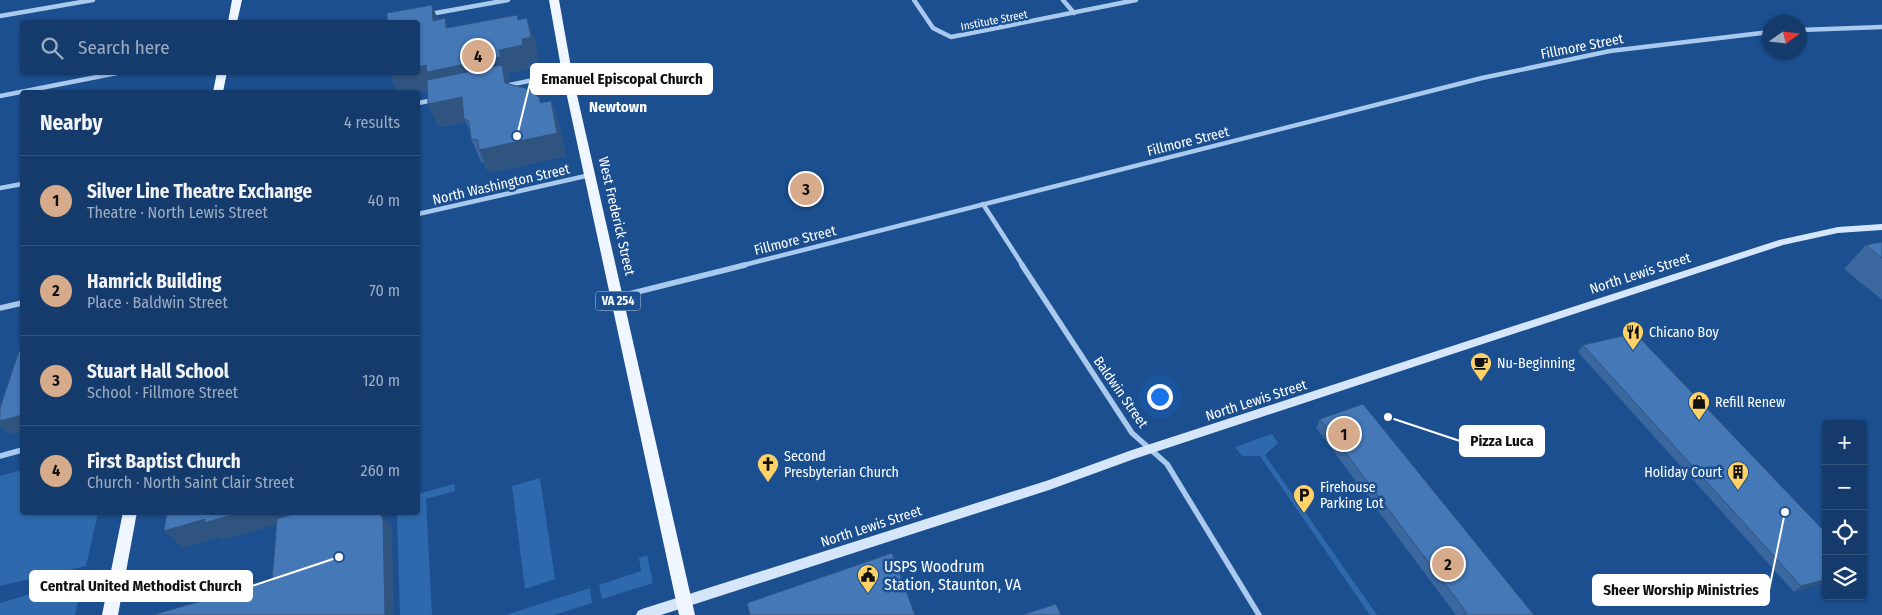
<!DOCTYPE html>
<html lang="en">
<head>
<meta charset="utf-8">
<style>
  :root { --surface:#143b6b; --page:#1d4271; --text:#f1f3f6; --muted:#9dadc1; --line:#33557e; --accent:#d6ab8b }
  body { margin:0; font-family:"Fira Sans Condensed",sans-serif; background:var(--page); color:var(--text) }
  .controls { position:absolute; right:15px; bottom:15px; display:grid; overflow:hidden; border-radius:5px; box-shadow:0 1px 4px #0004 }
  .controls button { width:45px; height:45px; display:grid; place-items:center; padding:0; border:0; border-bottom:1px solid var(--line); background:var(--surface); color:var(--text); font:25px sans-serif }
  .compass { position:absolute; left:1762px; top:15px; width:45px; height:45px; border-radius:50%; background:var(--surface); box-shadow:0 1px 4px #0004; rotate:76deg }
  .you { position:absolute; left:1159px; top:396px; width:18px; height:18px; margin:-12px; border:4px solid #fff; border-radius:50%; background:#1a73e8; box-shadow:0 0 0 8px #1a73e833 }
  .badge { display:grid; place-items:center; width:32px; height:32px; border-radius:50%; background:var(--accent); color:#111; font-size:16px; font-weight:700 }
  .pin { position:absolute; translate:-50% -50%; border:2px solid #fff; box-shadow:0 1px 5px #0006 }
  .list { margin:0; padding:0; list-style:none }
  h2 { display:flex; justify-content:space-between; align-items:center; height:65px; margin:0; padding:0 20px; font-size:21px }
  h2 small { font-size:16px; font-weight:400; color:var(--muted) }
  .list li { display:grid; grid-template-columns:32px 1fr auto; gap:15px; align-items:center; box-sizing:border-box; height:90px; padding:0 20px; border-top:1px solid var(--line) }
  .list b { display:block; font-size:19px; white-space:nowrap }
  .list p { margin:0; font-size:16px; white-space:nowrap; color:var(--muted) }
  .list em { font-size:16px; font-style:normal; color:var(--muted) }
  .icon { flex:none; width:28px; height:28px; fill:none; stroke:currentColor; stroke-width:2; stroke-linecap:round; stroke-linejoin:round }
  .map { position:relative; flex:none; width:1882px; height:615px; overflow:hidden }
  .search { position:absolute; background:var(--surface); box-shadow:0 1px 4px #0004; left:20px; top:20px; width:400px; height:55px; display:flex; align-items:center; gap:12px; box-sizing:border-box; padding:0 18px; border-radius:5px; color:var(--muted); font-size:19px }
  .panel { position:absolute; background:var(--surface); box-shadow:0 1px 4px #0004; left:20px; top:90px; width:400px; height:425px; border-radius:5px }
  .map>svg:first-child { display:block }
  .green { fill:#2e69ad }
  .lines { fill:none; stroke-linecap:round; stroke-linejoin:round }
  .street-far1 { stroke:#a9c9ee; stroke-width:4.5 }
  .street { stroke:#a9c9ee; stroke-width:5.5 }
  .secondary { fill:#d6e6fa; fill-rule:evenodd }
  .primary { fill:#f0f6ff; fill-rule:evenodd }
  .wall { fill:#3a679d }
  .shaded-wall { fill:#305480 }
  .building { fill:#4478b7; stroke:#305480 }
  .labels { text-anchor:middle; stroke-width:5; stroke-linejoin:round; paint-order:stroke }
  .far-street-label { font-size:11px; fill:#fff; stroke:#1b4f8f }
  .shield { fill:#1b4f8f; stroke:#bbcadd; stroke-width:1 }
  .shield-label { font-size:12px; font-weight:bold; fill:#fff }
  .street-label { font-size:14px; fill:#fff; stroke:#1b4f8f }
  .poi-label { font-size:14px; fill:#fff; stroke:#1b4f8f; text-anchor:start }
  .neighbourhood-label { font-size:15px; font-weight:bold; fill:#fff; stroke:#1b4f8f }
  .near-poi-label { font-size:16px; fill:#fff; stroke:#1b4f8f; text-anchor:start }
  .leader { fill:none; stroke:#fff; stroke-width:2 }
  .callout-dot { fill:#fff; stroke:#1b4f8f; stroke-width:2 }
  .callout { fill:#fff; stroke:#fff; stroke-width:2 }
  .callout-label { font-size:15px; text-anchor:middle; font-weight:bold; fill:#111 }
</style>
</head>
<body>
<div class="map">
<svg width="1882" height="615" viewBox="0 0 1882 615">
  <rect width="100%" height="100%" fill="#1b4f8f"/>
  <g class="green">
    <polygon points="1272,434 1278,443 1265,455 1377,615 1370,615 1260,456 1242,456 1235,447"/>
    <polygon points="22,470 22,512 98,513 86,566 0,586 0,476"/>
    <polygon points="540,478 555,579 525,589 512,486"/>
    <polygon points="454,484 455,491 426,499 432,615 400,615 397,513 418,512 418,494"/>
    <polygon points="647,555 653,583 602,599 599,585 641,571 639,558"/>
    <polygon points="83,578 75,615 0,615 0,603"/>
    <polygon points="590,588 592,603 554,615 506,615"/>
  </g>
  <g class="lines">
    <g class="street-far1">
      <polyline points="914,0 933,28 951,37 1136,0"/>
      <polyline points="1063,0 1074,13"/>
      <polyline points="430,14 508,0"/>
      <polyline points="0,16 93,0"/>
      <polyline points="1800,30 1882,27"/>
      <polyline points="504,86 567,73"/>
      <polyline points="0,96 122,72"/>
      <polyline points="418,103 434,100"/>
      <polyline points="0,188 22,184"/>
      <polyline points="983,204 1023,266"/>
      <polyline points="418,214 590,175"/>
      <polyline points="740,266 1482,78 1610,51 1770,32"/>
    </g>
    <g class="street">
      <polyline points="1022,265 1132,433 1167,464 1259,615"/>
      <polyline points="617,297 745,265"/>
      <polyline points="0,308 22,303"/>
      <polyline points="0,456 22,450"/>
    </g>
    <polygon class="secondary" points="1882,224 1882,230 1838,233 1783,245 1134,459 1049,490 661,615 636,615 638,611 642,609 1049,480 1132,450 1779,240 1838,227"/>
    <g class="primary">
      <polygon points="232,0 242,0 237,22 228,22"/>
      <polygon points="549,0 559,0 572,73 695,615 679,615 562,73"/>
      <polygon points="217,72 227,72 223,92 213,92"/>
      <polygon points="123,512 137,512 118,615 102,615"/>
    </g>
  </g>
  <g class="wall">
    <polygon points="432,5 438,20 449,28 527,18 535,41 539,61 530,62 531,68 508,73 509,80 508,81 509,84 541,103 551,101 559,125 566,156 489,173 484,163 481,162 471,139 471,133 466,122 439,127 428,104 428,90 413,92 398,92 389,72"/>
    <polygon points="1882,242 1882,300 1844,269 1866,245"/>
    <polygon points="1583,345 1826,533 1826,582 1794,592 1578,352"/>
    <polygon points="1320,419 1534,615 1456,615 1316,428"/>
  </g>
  <g class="shaded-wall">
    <polygon points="432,5 441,27 433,21"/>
    <polygon points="517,15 525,38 527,18 535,41 539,61 530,62 531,68 508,73 509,80 508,81 511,89 434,89 413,92 398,92 389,72 418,72 418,67 518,20"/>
    <polygon points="445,18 454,41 446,28"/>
    <polygon points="462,97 464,119 466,122 439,127 428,104"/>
    <polygon points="551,101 559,125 566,156 489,173 479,150"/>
    <polygon points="22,415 22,432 10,435 0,426 0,421"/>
    <polygon points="242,512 291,512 290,521 222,540 219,537 183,548 164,531 205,519"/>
    <polygon points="381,514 391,526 392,532 394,615 385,615"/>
    <polygon points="1826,579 1826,582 1794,592 1801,586"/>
  </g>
  <g class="building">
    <polygon points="432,5 433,21 445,18 446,28 517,15 518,20 527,18 531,37 522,39 523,45 499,50 501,57 427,72 426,65 418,67 418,22 387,22 387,13"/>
    <polygon points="502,65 505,83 525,88 540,98 540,103 551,101 557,133 479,150 478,140 471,139 469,121 464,119 462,97 428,104 427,80"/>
    <polygon points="1882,242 1882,258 1866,245"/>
    <polygon points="1635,333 1826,533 1826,579 1801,586 1583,345"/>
    <polygon points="22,350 22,415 0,421 0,408 19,351"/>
    <polygon points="1363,404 1534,615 1463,615 1467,613 1320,419"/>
    <polygon points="167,512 242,512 204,523 205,519 164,531"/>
    <polygon points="299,512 377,512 381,514 383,520 385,615 152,615 272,581 277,519"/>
    <polygon points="892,553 915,615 750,615 747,603"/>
    <polygon points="1056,604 1061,615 1022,615"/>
  </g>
  <defs>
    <g id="restaurant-pin" transform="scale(1.125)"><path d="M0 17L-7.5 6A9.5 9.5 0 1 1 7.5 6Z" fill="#ffd166" stroke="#1b4f8f"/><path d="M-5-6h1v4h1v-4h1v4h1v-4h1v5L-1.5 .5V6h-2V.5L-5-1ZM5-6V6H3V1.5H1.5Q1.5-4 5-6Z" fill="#111"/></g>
    <g id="cafe-pin" transform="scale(1.125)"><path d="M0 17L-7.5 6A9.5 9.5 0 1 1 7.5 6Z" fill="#ffd166" stroke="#1b4f8f"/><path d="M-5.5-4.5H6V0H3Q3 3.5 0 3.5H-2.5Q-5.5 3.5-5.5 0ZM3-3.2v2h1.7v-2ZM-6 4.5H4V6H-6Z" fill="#111"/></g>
    <g id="shop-pin" transform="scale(1.125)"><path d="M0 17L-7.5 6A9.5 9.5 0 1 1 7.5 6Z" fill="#ffd166" stroke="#1b4f8f"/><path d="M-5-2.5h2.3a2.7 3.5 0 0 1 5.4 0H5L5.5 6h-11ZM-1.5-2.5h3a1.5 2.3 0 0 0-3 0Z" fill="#111"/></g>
    <g id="church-pin" transform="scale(1.125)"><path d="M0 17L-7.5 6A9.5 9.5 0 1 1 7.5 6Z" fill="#ffd166" stroke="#1b4f8f"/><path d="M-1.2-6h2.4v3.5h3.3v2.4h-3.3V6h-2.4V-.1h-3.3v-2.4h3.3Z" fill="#111"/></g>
    <g id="building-pin" transform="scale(1.125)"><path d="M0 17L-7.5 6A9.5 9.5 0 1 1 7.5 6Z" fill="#ffd166" stroke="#1b4f8f"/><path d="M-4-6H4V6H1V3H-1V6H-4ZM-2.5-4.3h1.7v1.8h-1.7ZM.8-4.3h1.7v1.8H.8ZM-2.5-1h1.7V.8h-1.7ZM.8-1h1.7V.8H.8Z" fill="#111"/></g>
    <g id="parking-pin" transform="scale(1.125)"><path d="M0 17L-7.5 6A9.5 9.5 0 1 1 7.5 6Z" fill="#ffd166" stroke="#1b4f8f"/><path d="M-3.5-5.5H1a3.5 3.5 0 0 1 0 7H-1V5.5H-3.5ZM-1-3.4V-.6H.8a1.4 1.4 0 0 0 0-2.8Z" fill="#111"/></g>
    <g id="civic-pin" transform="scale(1.125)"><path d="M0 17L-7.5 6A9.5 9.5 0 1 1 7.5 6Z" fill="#ffd166" stroke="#1b4f8f"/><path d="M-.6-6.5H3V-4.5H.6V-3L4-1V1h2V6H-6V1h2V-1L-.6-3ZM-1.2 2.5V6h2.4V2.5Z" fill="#111"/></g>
  </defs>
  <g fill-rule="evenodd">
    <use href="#restaurant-pin" x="1633" y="332"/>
    <use href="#cafe-pin" x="1481" y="363"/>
    <use href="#shop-pin" x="1699" y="402"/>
    <use href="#church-pin" x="768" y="464"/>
    <use href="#building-pin" x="1738" y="472"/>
    <use href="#parking-pin" x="1304" y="495"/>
    <use href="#civic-pin" x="868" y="575"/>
  </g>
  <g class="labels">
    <g class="far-street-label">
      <text transform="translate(994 20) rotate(-11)" y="4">Institute Street</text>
    </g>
    <rect class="shield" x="595.5" y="291.5" width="45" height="19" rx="4"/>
    <g class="shield-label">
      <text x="618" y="305">VA 254</text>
    </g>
    <g class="street-label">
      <text transform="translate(1582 46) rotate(-11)" y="5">Fillmore Street</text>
      <text transform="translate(1188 141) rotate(-14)" y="5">Fillmore Street</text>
      <text transform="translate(501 184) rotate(-13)" y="5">North Washington Street</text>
      <text transform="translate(617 216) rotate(77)" y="5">West Frederick Street</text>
      <text transform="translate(795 240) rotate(-14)" y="5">Fillmore Street</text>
      <text transform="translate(1640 273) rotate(-18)" y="5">North Lewis Street</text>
      <text transform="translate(1121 392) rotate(55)" y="5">Baldwin Street</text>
      <text transform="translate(1256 400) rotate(-18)" y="5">North Lewis Street</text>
      <text transform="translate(871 526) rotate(-18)" y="5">North Lewis Street</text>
    </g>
    <g class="poi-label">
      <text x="1649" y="337">Chicano Boy</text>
      <text x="1497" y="368">Nu-Beginning</text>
      <text x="1715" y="407">Refill Renew</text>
      <text x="784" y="461">Second<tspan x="784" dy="16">Presbyterian Church</tspan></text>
      <text x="1722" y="477" text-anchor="end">Holiday Court</text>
      <text x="1320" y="492">Firehouse<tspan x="1320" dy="16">Parking Lot</tspan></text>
    </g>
    <g class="neighbourhood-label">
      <text x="618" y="112">Newtown</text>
    </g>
    <g class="near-poi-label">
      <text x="884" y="572">USPS Woodrum<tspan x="884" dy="18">Station, Staunton, VA</tspan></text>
    </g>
  </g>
  <path class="leader" d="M517 136L531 79M1388 417L1460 441M339 557L252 586M1785 512L1769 590"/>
  <g class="callout-dot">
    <circle cx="517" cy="136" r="5"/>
    <circle cx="1388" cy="417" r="5"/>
    <circle cx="339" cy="557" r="5"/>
    <circle cx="1785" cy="512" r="5"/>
  </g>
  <g class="callout">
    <rect x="531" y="64" width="181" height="30" rx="5"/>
    <rect x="1460" y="426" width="84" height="30" rx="5"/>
    <rect x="30" y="571" width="222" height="30" rx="5"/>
    <rect x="1593" y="575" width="176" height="30" rx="5"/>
  </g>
  <g class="callout-label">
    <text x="622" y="84">Emanuel Episcopal Church</text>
    <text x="1502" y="446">Pizza Luca</text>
    <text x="141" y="591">Central United Methodist Church</text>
    <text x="1681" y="595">Sheer Worship Ministries</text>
  </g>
</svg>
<div class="controls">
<button>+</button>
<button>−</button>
<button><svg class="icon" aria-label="locate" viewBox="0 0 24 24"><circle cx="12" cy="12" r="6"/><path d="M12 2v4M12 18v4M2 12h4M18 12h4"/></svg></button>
<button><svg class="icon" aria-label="layers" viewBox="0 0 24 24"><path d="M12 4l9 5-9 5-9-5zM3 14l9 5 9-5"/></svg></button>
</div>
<svg class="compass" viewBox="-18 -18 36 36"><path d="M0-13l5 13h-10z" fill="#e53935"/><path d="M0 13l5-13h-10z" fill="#9dadc1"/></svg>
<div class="you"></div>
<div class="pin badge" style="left:1344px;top:434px">1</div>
<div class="pin badge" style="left:1448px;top:564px">2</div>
<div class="pin badge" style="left:806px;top:189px">3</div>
<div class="pin badge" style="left:478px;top:56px">4</div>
<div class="search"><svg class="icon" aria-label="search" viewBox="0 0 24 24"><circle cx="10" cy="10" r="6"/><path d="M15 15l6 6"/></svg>Search here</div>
<section class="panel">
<h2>Nearby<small>4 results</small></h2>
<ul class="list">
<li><span class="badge">1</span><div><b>Silver Line Theatre Exchange</b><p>Theatre · North Lewis Street</p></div><em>40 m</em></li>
<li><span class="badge">2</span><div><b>Hamrick Building</b><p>Place · Baldwin Street</p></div><em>70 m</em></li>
<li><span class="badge">3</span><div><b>Stuart Hall School</b><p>School · Fillmore Street</p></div><em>120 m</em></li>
<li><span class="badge">4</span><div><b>First Baptist Church</b><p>Church · North Saint Clair Street</p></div><em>260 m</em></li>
</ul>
</section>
</div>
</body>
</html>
